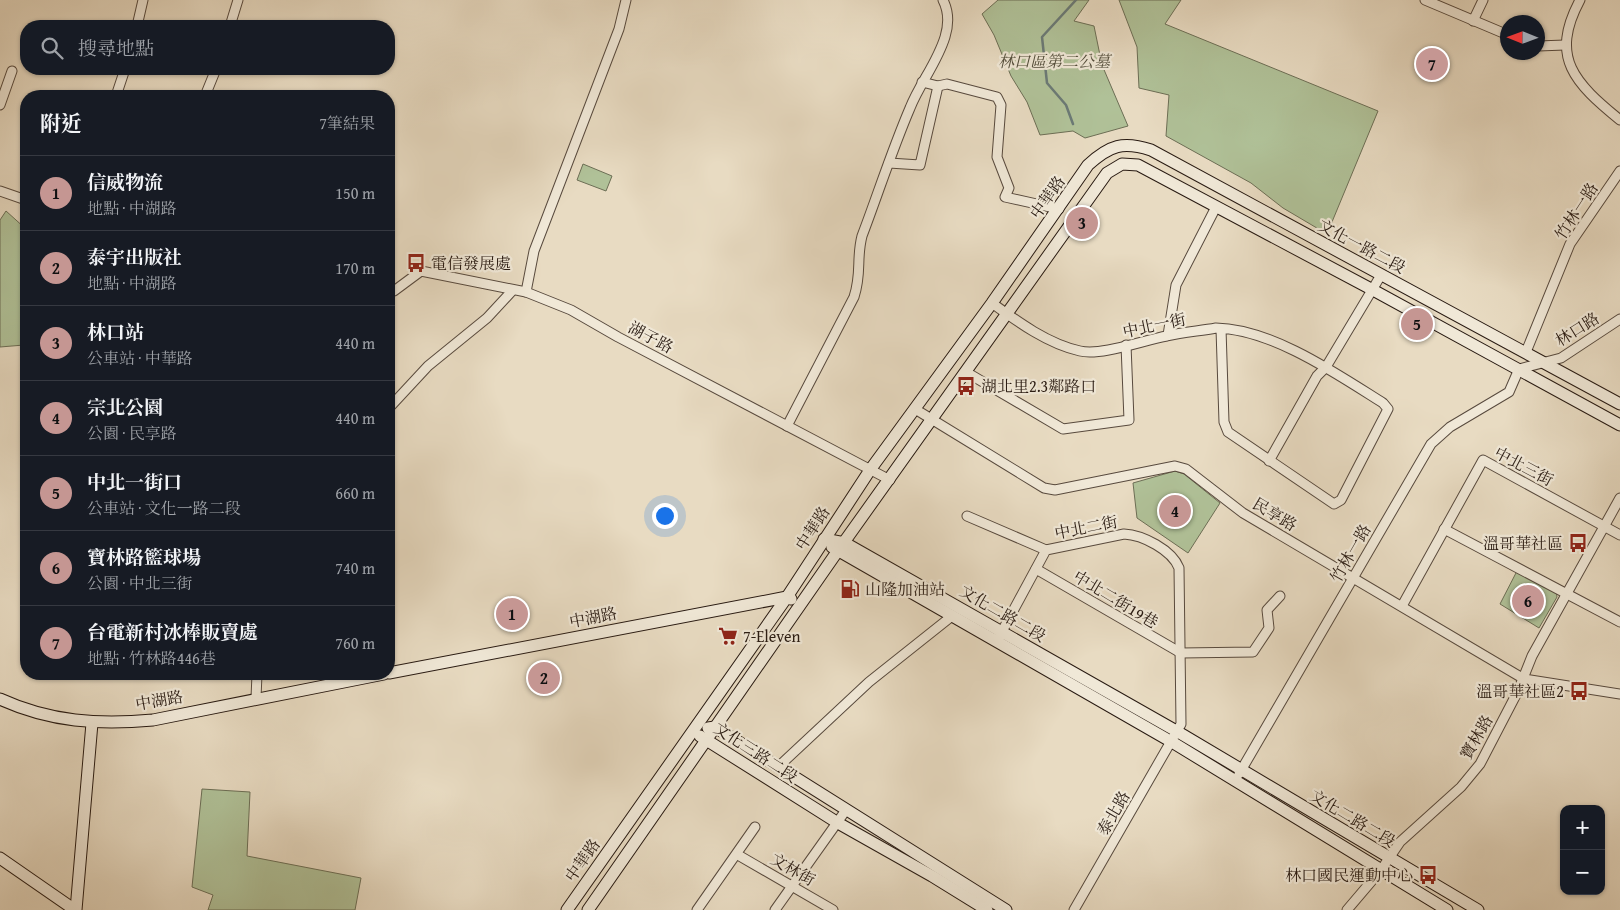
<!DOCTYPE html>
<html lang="zh-TW">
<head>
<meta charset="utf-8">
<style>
  :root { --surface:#171b24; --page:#242831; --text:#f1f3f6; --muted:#9ea1a6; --line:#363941; --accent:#c59692 }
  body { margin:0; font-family:"Gentium Book Plus","Noto Serif TC",serif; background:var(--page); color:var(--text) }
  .controls { position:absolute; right:15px; bottom:15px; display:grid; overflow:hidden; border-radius:10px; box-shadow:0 1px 4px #0004 }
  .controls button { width:45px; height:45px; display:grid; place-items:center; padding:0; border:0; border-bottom:1px solid var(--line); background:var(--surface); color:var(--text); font:25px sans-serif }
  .compass { position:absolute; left:1500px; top:15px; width:45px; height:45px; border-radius:50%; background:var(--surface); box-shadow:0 1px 4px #0004; rotate:271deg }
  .you { position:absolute; left:664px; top:515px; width:18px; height:18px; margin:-12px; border:4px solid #fff; border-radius:50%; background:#1a73e8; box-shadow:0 0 0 8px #1a73e833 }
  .badge { display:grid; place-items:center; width:32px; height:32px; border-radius:50%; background:var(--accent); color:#111; font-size:16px; font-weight:700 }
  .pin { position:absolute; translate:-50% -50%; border:2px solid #fff; box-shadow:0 1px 5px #0006 }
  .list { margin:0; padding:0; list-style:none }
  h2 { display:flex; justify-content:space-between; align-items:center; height:65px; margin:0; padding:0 20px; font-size:21px }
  h2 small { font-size:16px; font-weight:400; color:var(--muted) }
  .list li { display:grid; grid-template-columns:32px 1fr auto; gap:15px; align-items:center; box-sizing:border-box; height:75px; padding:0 20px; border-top:1px solid var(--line) }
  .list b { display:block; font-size:19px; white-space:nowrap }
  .list p { margin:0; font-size:16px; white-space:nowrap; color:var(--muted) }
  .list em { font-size:16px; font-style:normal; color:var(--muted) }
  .icon { flex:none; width:28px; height:28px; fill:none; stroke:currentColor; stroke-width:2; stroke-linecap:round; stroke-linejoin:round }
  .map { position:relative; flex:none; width:1620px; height:910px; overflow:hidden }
  .search { position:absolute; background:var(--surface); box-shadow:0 1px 4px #0004; left:20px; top:20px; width:375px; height:55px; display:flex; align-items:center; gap:12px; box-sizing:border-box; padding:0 18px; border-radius:20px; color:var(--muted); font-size:19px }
  .panel { position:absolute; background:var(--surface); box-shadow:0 1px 4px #0004; left:20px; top:90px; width:375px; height:590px; border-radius:20px }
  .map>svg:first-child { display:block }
  .green { fill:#b0c198; stroke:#6c6e55 }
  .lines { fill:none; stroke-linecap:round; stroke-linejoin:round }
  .stream { stroke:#6b7a76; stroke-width:2.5 }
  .street-casing { stroke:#584a3e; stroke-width:11 }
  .secondary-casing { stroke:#281a12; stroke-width:13 }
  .street { stroke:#f0e8d7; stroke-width:9 }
  .secondary { stroke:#f0e8d7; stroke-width:11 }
  .labels { text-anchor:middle; stroke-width:4.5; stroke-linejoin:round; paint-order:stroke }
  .park-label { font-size:16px; font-style:italic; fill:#514c3a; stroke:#f0e8d7 }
  .street-label { font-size:16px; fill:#281a12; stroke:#f0e8d7 }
  .poi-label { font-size:16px; fill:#281a12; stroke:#f0e8d7; text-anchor:start }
</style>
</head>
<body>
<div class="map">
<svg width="1620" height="910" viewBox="0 0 1620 910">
  <rect width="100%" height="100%" fill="#e8dbc2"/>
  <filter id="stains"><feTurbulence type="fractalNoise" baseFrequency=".004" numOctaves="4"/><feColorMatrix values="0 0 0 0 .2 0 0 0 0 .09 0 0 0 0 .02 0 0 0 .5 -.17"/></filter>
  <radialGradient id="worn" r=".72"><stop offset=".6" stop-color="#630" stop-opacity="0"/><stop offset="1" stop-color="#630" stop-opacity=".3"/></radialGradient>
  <g class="green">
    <polygon points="998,0 1089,0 1074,21 1094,26 1102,65 1128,126 1085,138 1073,131 1040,135 1027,102 1011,76 994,35 982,14"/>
    <polygon points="1119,0 1181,0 1165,24 1378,111 1327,234 1283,208 1251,183 1166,136 1169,95 1139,88 1137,47"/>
    <polygon points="583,164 612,176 606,191 577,180"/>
    <polygon points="6,211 26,229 26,338 24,345 0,347 0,220"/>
    <polygon points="1175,471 1184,474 1220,503 1188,553 1137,518 1133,483"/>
    <polygon points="1518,569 1556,590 1557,597 1539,628 1500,604"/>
    <polygon points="202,789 250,792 247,856 361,878 355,910 208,910 213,895 192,887"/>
  </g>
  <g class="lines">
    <polyline class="stream" points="1073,124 1066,105 1047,83 1042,37 1076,0"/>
    <g class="street-casing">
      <g id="street">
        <polyline points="1425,0 1508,35"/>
        <path d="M1580 0C1549 58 1575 83 1620 120"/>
        <polyline points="1473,21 1483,0"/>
        <polyline points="137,26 143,0"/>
        <polyline points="230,26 238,0"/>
        <polyline points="1538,46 1565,45"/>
        <polyline points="938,86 947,84 997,97 1001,105 997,157 1009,188 1005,197 1059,209"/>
        <polyline points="116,96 125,69"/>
        <polyline points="205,96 216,69"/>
        <polyline points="0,105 12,71"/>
        <polyline points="889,163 920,165 938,86 922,82"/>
        <polyline points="0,191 26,200"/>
        <polyline points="389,290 394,291 421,271 526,292 571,310 618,337 890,480"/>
        <polyline points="526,292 534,251 619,29 626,0"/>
        <path d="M992 303C1018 322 1048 344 1080 351 1102 356 1144 340 1167 336 1183 332 1200 331 1216 328 1272 329 1337 374 1383 403L1388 409 1341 500 1334 504 1228 432 1224 422 1221 329"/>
        <polyline points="1168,335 1176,285 1216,207"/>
        <polyline points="1526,352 1570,244 1620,171"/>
        <polyline points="966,372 1063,429 1129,420 1126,345"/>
        <polyline points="389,408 428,366 487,318 512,291"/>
        <polyline points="915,409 1044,488 1055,490 1175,466 1186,469 1243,513 1524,679 1620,694"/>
        <path d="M787 426 854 297C862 273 856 259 862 236 878 194 892 150 910 108 920 83 937 63 945 37 949 24 949 12 943 0"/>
        <polyline points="1269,461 1317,376 1326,367 1381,275"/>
        <polyline points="967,516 1046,550"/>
        <polyline points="1444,529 1620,622"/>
        <polyline points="1036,569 1181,653 1253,652 1269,628 1267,610 1280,596"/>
        <polyline points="1402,606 1483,460 1620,535"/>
        <path d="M999 637 1046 550 1124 534C1143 535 1172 550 1179 568L1181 724 1074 910"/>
        <polyline points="256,698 257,674"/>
        <polyline points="778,767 869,682 952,616"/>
        <polyline points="1239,774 1431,444 1450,427 1509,392 1519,369 1561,358 1620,319"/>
        <polyline points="738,855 833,910"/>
        <polyline points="697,910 755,827"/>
        <polyline points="775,910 846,810"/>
        <polyline points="1347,910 1381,870 1400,842 1461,787 1480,764 1518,691 1532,656 1620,498"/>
      </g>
    </g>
    <g class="secondary-casing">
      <g id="secondary">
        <polyline points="824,539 845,543 1178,732 1478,910"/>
        <polyline points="832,547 1172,742 1447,910"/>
        <polyline points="389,673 787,597 791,599"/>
        <path d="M0 699C50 722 99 725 153 720L384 674"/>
        <polyline points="708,728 715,727 1006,910"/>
        <polyline points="700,736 838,823 932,876 987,910"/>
        <polyline points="0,858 75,910"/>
        <polyline points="76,910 92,723"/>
        <path d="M567 910 787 597 870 470 992 303 1088 165C1110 145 1123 141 1151 150L1620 404"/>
        <polyline points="588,910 837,552 1107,173 1122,164 1138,165 1373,290 1620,425"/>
      </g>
    </g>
    <use href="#street" class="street"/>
    <use href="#secondary" class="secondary"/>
  </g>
  <defs>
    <g id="bus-bare" transform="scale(1.5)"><path d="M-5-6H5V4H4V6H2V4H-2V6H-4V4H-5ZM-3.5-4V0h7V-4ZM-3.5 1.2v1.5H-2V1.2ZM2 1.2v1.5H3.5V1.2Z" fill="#8f2418" stroke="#f0e8d7" stroke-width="2.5" paint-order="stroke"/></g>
    <g id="fuel-bare" transform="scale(1.5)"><path d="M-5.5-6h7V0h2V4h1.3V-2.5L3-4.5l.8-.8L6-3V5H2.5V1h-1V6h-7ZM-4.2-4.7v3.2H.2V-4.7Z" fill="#8f2418" stroke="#f0e8d7" stroke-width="2.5" paint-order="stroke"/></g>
    <g id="supermarket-bare" transform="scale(1.5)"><path d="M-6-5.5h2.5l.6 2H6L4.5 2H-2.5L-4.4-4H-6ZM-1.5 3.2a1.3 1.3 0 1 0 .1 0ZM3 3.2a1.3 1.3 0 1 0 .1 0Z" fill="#8f2418" stroke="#f0e8d7" stroke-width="2.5" paint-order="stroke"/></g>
  </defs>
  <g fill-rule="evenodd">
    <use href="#bus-bare" x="416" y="263"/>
    <use href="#bus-bare" x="966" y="386"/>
    <use href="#bus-bare" x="1578" y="543"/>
    <use href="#fuel-bare" x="850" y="589"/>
    <use href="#supermarket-bare" x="728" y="636"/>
    <use href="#bus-bare" x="1579" y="691"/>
    <use href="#bus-bare" x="1428" y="875"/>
  </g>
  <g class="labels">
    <g class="park-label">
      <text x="1054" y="67">林口區第二公墓</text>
    </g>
    <g class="street-label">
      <text transform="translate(1047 197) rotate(-55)" y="6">中華路</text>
      <text transform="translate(1576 211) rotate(-57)" y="6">竹林一路</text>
      <text transform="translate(1362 246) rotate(28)" y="6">文化一路二段</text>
      <text transform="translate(1154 325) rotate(-12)" y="6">中北一街</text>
      <text transform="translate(1577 329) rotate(-32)" y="6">林口路</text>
      <text transform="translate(651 337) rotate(28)" y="6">湖子路</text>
      <text transform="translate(1524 466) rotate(28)" y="6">中北三街</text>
      <text transform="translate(1275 514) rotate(31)" y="6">民享路</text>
      <text transform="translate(1086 527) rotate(-11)" y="6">中北二街</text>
      <text transform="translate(812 528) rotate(-57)" y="6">中華路</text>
      <text transform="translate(1350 553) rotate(-60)" y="6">竹林一路</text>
      <text transform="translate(1116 599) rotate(31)" y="6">中北二街19巷</text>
      <text transform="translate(1003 613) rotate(30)" y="6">文化二路二段</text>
      <text transform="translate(593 617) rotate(-11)" y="6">中湖路</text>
      <text transform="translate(159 700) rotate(-10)" y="6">中湖路</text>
      <text transform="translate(1476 737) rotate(-60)" y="6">寶林路</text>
      <text transform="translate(756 752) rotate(33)" y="6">文化三路二段</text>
      <text transform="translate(1113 813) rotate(-60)" y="6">泰北路</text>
      <text transform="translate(1353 818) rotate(31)" y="6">文化二路二段</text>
      <text transform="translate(582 860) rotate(-55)" y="6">中華路</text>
      <text transform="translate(793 869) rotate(30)" y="6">文林街</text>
    </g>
    <g class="poi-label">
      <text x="431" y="269">電信發展處</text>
      <text x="981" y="392">湖北里2.3鄰路口</text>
      <text x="1563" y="549" text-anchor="end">溫哥華社區</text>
      <text x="865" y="595">山隆加油站</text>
      <text x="743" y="642">7-Eleven</text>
      <text x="1564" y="697" text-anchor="end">溫哥華社區2</text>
      <text x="1413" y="881" text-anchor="end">林口國民運動中心</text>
    </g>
  </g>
  <rect width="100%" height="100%" filter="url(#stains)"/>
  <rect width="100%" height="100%" fill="url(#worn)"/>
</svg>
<div class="controls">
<button>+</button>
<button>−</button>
</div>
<svg class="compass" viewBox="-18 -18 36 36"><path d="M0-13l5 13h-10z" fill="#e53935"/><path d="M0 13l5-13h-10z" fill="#9ea1a6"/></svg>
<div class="you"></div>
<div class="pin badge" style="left:512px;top:614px">1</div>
<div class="pin badge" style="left:544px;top:678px">2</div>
<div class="pin badge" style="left:1082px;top:223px">3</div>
<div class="pin badge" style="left:1175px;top:511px">4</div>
<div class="pin badge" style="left:1417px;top:324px">5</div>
<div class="pin badge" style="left:1528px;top:601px">6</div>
<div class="pin badge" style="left:1432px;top:64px">7</div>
<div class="search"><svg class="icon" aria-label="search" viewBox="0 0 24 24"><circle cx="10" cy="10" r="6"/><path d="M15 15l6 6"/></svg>搜尋地點</div>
<section class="panel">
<h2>附近<small>7筆結果</small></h2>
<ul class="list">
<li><span class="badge">1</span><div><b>信威物流</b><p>地點 · 中湖路</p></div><em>150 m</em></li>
<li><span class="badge">2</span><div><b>泰宇出版社</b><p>地點 · 中湖路</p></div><em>170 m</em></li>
<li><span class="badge">3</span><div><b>林口站</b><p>公車站 · 中華路</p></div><em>440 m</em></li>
<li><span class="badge">4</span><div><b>宗北公園</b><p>公園 · 民享路</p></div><em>440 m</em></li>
<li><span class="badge">5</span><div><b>中北一街口</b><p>公車站 · 文化一路二段</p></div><em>660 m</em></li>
<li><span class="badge">6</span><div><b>寶林路籃球場</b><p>公園 · 中北三街</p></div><em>740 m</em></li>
<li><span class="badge">7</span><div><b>台電新村冰棒販賣處</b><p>地點 · 竹林路446巷</p></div><em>760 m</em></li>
</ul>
</section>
</div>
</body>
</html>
